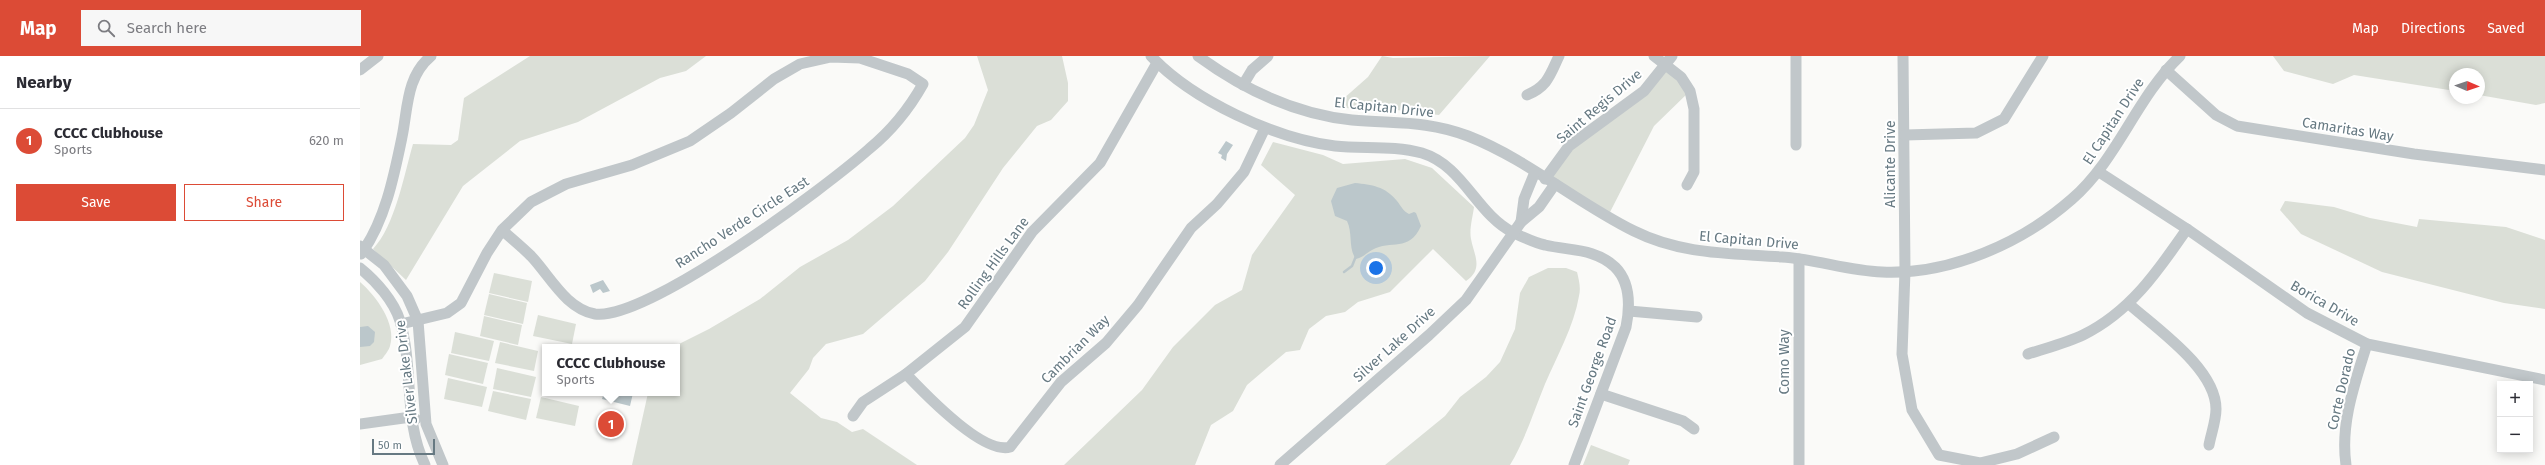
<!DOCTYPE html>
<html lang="en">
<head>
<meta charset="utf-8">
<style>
  :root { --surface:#fff; --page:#f7f7f7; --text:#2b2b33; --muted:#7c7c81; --line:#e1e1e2; --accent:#dc4b36 }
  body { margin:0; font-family:"Fira Sans",sans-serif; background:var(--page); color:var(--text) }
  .controls { position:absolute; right:12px; bottom:12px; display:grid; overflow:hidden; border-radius:0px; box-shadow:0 2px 10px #0003 }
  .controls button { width:36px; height:36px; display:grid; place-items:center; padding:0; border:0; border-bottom:1px solid var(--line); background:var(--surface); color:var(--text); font:20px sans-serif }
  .compass { position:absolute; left:2089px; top:12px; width:36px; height:36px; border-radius:50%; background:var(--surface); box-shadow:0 2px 10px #0003; rotate:92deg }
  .scale { position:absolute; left:12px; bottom:10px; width:63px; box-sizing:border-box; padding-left:4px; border:2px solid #667982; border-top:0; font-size:11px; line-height:14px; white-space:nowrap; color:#667982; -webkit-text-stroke:3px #fff; paint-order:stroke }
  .you { position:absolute; left:1016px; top:212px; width:14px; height:14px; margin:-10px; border:3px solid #fff; border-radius:50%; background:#1a73e8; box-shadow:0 0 0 6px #1a73e833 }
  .badge { display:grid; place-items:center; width:26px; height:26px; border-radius:50%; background:var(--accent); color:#fff; font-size:13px; font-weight:700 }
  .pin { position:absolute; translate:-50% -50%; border:2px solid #fff; box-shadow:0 1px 4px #0006 }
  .popup { position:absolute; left:182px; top:288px; width:138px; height:52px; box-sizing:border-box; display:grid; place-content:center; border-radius:0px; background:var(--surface); filter:drop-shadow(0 1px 3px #0005); font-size:13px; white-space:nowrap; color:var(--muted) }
  .popup b { font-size:15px; color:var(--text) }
  .popup::after { content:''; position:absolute; left:50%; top:100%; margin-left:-8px; border:8px solid transparent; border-top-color:var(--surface) }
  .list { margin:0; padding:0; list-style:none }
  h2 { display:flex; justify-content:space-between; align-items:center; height:52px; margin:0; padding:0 16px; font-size:17px }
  h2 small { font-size:13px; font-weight:400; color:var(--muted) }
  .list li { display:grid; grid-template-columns:26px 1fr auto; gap:12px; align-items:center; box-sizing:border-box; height:64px; padding:0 16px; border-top:1px solid var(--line) }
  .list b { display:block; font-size:15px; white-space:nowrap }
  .list p { margin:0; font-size:13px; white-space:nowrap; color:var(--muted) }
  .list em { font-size:13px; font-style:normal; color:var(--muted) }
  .actions { display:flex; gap:8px; padding:12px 16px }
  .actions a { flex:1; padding:9px 0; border:1px solid var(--accent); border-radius:0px; text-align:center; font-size:14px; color:var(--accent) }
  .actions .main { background:var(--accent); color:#fff }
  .icon { flex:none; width:22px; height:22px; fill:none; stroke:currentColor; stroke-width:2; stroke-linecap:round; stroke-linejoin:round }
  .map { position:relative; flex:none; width:2185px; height:409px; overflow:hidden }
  header { display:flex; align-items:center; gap:24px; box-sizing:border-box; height:56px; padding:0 20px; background:var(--accent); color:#fff }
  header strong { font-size:19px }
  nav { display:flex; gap:22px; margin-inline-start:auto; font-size:14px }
  .search { width:280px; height:36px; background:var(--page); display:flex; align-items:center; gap:10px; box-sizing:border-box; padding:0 14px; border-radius:0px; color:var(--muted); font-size:15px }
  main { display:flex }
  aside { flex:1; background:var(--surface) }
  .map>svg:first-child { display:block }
  .green { fill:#dbdfd7 }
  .water { fill:#bbc7cb }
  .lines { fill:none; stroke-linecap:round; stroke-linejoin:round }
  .stream { stroke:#bbc7cb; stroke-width:2.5 }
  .minor { stroke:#c1c7ca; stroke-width:11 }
  .labels { text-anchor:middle; stroke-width:4; stroke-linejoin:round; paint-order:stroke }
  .street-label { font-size:14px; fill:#667982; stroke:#fff }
</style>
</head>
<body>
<header>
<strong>Map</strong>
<div class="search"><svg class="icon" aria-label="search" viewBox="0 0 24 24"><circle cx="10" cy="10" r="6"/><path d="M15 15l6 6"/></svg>Search here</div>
<nav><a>Map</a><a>Directions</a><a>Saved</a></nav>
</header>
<main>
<aside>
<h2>Nearby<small></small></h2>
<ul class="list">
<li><span class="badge">1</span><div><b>CCCC Clubhouse</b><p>Sports</p></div><em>620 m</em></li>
</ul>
<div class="actions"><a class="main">Save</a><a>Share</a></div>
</aside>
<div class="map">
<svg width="2185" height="409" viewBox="0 0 2185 409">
  <rect width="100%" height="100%" fill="#fafaf8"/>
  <g class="green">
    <path d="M170 0H346L326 15 300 22 218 66 160 85 103 130 46 224 13 193C35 170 44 119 53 88L91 89 98 84 104 42Z"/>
    <polygon points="617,0 702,0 708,27 708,45 691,64 677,70 643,112 588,196 565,225 503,278 466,288 453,302 449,313 430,337 461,362 477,366 492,376 503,373 557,409 272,409 288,337 317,337 317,291 313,291 349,273 400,243 440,211 488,184 533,150 605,82 614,69 628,34"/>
    <polygon points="1022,0 1033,2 1130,0 1079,59 1011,51 1010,54 974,51 1008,21"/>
    <polygon points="1913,0 2185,0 2185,47 2176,49 2119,39 2119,18 2095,18 2095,35 1994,19 1973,28 1924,15"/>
    <polygon points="1306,10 1330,35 1294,70 1248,160 1185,123 1209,90 1284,35"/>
    <path d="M913 86 963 99 983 108 1045 103 1072 112 1114 151C1113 160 1109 173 1111 183 1114 199 1124 213 1106 225L1073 193 1030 236 998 246 985 256 966 260 949 273 940 294 926 296 887 329 873 355 851 369 835 409H704L782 334 813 291 855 249 882 234 892 199 935 139 901 109Z"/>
    <polygon points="1925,145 1974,151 2010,162 2057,171 2059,163 2146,171 2185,184 2185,253 2144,247 2022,216 1941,178 1920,154"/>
    <path d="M1188 212H1206L1217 216C1219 224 1221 232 1219 240 1214 270 1197 300 1185 328 1173 357 1166 382 1150 409H1025L1085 360 1100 341 1126 321 1140 306 1155 273 1160 237 1169 221 1167 222Z"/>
    <polygon points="134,217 172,225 168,246 129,237"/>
    <path d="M0 226C16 240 37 268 30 290 29 294 25 299 22 303L0 309Z"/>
    <polygon points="129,238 167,247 163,268 124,259"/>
    <polygon points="178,259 216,268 212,288 173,280"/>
    <polygon points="124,260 162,269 158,289 120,280"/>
    <polygon points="95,276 134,285 129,305 91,297"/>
    <polygon points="140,286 178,295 174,315 135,307"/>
    <polygon points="89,298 128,307 123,328 85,319"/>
    <polygon points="137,312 176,321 171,341 133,333"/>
    <polygon points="88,322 127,331 122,351 84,343"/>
    <polygon points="133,335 171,343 166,364 128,355"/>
    <polygon points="181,341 219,350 215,370 176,362"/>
    <polygon points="1231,389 1270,404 1268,409 1223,409"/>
  </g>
  <g class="water">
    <polygon points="866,85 873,89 867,98 866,105 861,102 862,99 858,97"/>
    <path d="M995 127C1012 129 1025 130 1037 145 1041 150 1043 155 1049 158L1054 156 1056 157 1061 170C1049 197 1031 183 1012 194 1006 197 1004 201 996 203 988 193 993 177 987 165L975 160 971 145 977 132Z"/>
    <polygon points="243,224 250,235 243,237 240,233 233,237 230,229"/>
    <polygon points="8,270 15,276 14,286 10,290 0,291 0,271"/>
    <polygon points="244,337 273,337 270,350 242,343"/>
  </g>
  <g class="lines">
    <polyline class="stream" points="984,216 992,210 996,200"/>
    <g class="minor">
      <path d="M791 0C832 44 916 83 975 90 1004 93 1034 89 1062 97 1104 110 1116 158 1154 177 1163 181 1175 187 1185 189 1210 195 1235 192 1255 211 1271 227 1270 251 1266 271L1214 409"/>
      <path d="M838 0C883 33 935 58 992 64 1034 68 1066 64 1108 80 1167 103 1217 147 1274 175 1322 199 1371 197 1422 201 1456 203 1488 215 1522 216 1590 219 1662 187 1712 143 1758 103 1776 42 1820 0"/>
      <polyline points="1294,0 1321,21 1330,35 1334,53 1334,116 1327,129"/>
      <polyline points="1436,0 1436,89"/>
      <polyline points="1543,0 1545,215 1542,298 1552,354 1579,399 1620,407 1657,398 1694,381"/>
      <polyline points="0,14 18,0"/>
      <polyline points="1806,14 1856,59 1877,70 2054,98 2185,114"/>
      <polyline points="883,29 892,14 908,0"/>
      <path d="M1167 39C1188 30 1190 19 1199 0"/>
      <polyline points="1545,79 1616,77 1644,63 1683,0"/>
      <polyline points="1739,116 1827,173 1947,257 2007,288 2185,324"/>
      <polyline points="1185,123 1209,90 1284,35 1312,0"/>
      <polyline points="1161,166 1164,143 1175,116"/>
      <polyline points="0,190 24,209 47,240 58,265 66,368 83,409"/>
      <path d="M1 198C25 165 34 120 42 81 48 52 46 21 71 0"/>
      <path d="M0 212C16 225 34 245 40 265 54 312 43 364 65 409"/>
      <path d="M1769 248C1797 273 1856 313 1856 353 1856 365 1851 378 1849 389"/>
      <polyline points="1269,255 1337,261"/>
      <path d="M41 268 87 257 101 247 127 197 142 174 171 146 206 128 272 109 330 85 371 57 414 23 440 8 471 1 500 2 548 18 563 28C549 53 531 75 509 93 466 131 287 265 235 258 206 253 190 220 171 200 162 191 152 183 142 174"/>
      <path d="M1668 298C1686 292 1706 287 1723 279 1770 256 1798 215 1827 173"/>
      <path d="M546 318C564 337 623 399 650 391L701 326 746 287 778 249 831 172 857 148 884 116 905 72"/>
      <polyline points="1241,338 1323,365 1334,373"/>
      <polyline points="493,360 503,346 546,318 605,271 672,176 740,107 797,7"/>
      <polyline points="0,368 51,361 56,363"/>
      <polyline points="920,409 1069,279 1106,244 1161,166 1179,151 1195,128"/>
      <polyline points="1439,409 1439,203"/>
      <path d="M1986 409C1980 367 1995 327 2007 288"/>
    </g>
  </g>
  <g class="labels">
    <g class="street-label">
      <text transform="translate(1239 50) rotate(-40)" y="5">Saint Regis Drive</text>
      <text transform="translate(1024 51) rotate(6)" y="5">El Capitan Drive</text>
      <text transform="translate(1753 65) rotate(-57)" y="5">El Capitan Drive</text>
      <text transform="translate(1988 73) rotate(9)" y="5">Camaritas Way</text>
      <text transform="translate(1530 108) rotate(-90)" y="5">Alicante Drive</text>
      <text transform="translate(382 166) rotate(-33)" y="5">Rancho Verde Circle East</text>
      <text transform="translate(1389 184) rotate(5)" y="5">El Capitan Drive</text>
      <text transform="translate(633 207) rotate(-54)" y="5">Rolling Hills Lane</text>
      <text transform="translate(1965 247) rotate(30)" y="5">Borica Drive</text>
      <text transform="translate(1034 288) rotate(-42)" y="5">Silver Lake Drive</text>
      <text transform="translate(715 293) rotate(-45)" y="5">Cambrian Way</text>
      <text transform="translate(1424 306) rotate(-90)" y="5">Como Way</text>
      <text transform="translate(46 316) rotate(-97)" y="5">Silver Lake Drive</text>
      <text transform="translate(1232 316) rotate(-70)" y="5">Saint George Road</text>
      <text transform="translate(1981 333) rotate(-77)" y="5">Corte Dorado</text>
    </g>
  </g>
</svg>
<div class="controls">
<button>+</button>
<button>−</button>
</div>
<svg class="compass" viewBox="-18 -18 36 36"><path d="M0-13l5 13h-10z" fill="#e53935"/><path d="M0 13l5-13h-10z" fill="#7c7c81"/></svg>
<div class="scale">50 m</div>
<div class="you"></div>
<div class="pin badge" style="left:251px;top:368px">1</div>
<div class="popup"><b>CCCC Clubhouse</b>Sports</div>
</div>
</main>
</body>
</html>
